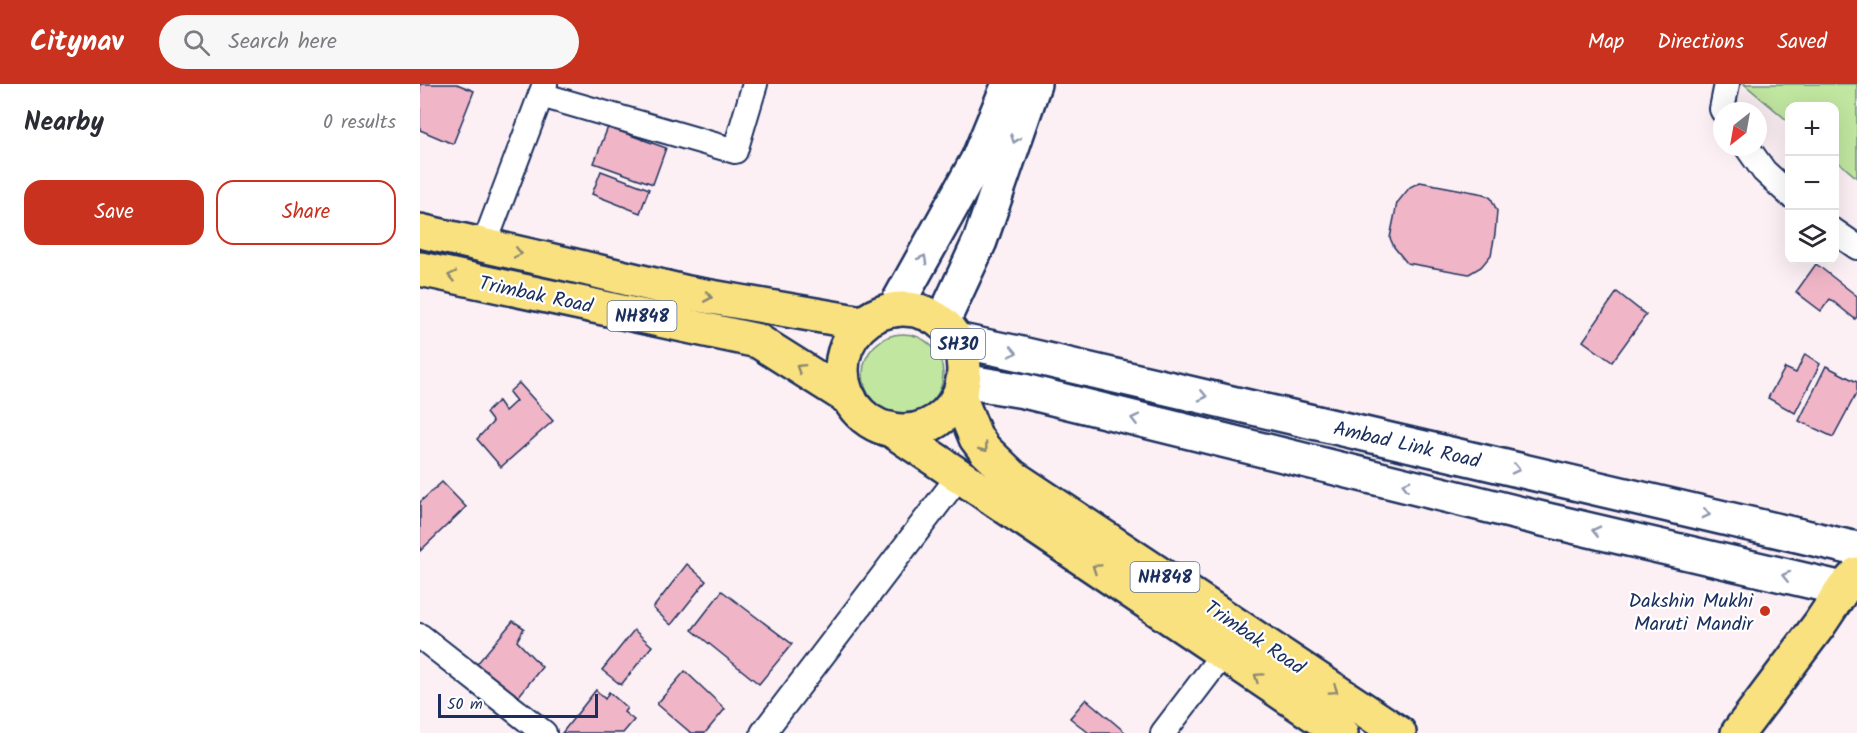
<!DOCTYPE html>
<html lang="en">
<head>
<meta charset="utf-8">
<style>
  :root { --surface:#fff; --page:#f7f7f7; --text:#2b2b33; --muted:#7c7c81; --line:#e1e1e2; --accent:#c8321e }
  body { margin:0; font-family:Kalam,sans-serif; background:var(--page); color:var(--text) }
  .controls { position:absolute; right:18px; top:18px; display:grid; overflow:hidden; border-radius:12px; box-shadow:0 6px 24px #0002 }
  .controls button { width:54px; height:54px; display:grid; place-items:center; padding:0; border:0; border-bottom:2px solid var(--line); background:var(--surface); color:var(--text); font:30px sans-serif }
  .compass { position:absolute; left:1293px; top:18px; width:54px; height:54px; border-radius:50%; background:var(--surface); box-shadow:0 6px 24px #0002; rotate:211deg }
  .scale { position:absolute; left:18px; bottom:15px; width:160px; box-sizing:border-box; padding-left:6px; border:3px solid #1b2f5e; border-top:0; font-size:16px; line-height:21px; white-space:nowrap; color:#1b2f5e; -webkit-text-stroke:4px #fff; paint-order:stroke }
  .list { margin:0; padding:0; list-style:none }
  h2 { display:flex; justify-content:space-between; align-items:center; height:78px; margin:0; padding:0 24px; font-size:26px }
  h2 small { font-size:20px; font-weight:400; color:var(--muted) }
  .actions { display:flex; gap:12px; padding:18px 24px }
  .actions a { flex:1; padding:14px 0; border:2px solid var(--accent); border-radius:18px; text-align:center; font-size:21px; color:var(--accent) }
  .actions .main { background:var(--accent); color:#fff }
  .icon { flex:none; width:33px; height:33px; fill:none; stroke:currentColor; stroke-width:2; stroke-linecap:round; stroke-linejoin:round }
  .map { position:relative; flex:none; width:1437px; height:649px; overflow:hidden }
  header { display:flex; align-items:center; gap:36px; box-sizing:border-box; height:84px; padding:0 30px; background:var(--accent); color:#fff }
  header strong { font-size:28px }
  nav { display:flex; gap:33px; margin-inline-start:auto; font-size:21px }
  .search { width:420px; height:54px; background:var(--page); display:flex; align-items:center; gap:15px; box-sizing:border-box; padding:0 21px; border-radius:33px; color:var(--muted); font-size:22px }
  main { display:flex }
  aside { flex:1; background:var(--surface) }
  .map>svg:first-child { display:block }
  .green { fill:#c1e6a0; stroke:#6e8a7f; stroke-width:1.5 }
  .building { fill:#f0b6c7; stroke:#1b2f5e; stroke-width:1.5 }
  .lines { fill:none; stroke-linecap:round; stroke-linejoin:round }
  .street-casing { stroke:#1b2f5e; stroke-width:28 }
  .secondary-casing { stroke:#1b2f5e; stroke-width:38 }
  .primary-casing { stroke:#1b2f5e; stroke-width:38 }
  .highway-casing { stroke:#1b2f5e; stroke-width:38 }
  .street { stroke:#fff; stroke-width:24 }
  .secondary { stroke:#fff; stroke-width:33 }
  .primary { stroke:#fae180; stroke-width:33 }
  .highway { stroke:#fae180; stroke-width:33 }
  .oneway { stroke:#8d97ae }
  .oneway2 { stroke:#8a886f }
  .poi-dot { fill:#c8321e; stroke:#fff; stroke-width:2 }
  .labels { text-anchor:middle; stroke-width:4.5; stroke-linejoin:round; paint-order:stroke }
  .shield { fill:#fff; stroke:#5f6d8e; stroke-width:1.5 }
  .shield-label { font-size:18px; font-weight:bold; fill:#1b2f5e }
  .street-label { font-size:20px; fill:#1b2f5e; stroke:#fff }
  .poi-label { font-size:20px; fill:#1b2f5e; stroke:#fff; text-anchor:end }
</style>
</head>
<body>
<header>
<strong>Citynav</strong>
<div class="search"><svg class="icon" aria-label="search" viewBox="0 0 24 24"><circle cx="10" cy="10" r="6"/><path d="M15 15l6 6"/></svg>Search here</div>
<nav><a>Map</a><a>Directions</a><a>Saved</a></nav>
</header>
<main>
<aside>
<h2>Nearby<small>0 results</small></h2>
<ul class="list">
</ul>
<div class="actions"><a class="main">Save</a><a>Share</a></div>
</aside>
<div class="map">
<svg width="1437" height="649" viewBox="0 0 1437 649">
  <rect width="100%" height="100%" fill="#fcf0f4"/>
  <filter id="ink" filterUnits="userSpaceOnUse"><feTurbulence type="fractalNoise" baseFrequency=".0167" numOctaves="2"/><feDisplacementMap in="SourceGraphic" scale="12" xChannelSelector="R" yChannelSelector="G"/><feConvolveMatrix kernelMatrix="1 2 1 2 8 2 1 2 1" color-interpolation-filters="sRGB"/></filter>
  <g filter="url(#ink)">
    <g class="green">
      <polygon points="1324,0 1437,0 1437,94 1415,75 1414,22 1370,22 1369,38"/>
      <circle cx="483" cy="290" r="40"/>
    </g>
    <g class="building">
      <polygon points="0,0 37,0 54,7 33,60 0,46"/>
      <polygon points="188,43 246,64 233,100 174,79"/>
      <polygon points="181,87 229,105 220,129 172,110"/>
      <polygon points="1000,98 1064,110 1071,114 1077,127 1075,150 1071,171 1061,183 1049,190 987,179 974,163 970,154 977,119 990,103"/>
      <polygon points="1396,180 1437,212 1437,233 1435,235 1410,215 1401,227 1376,208"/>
      <polygon points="1197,208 1226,231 1192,278 1163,257"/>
      <polygon points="1385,270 1400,280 1375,329 1348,314 1365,284 1376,289"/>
      <polygon points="1406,282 1437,298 1437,308 1413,353 1379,337"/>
      <polygon points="99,299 133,337 81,383 57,355 73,338 66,329 78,317 85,327 96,317 89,308"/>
      <polygon points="22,398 46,423 0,467 0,418"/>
      <polygon points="267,480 286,497 251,541 233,524"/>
      <polygon points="302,507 372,560 339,600 272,546"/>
      <polygon points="93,537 104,544 97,557 122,583 94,618 51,587"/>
      <polygon points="214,546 232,562 201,601 182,586"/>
      <polygon points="265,587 305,625 285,649 271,649 237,620"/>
      <polygon points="176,606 185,615 189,608 207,624 204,628 214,636 203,649 142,649"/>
      <polygon points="666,615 706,649 669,649 650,634"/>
    </g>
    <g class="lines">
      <g class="street-casing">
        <g id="street">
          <polyline points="121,11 315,67 335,0"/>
          <polyline points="1303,27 1302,25 1307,0"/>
          <polyline points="1327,63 1344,87 1370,111"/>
          <polyline points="1414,147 1437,163"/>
          <polyline points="64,161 125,0"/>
          <polyline points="0,552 124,649"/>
          <polyline points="343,649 539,392"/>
          <polyline points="743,649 803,570"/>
        </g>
      </g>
      <g class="secondary-casing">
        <g id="secondary">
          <polyline points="474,226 558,75 589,0"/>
          <polyline points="522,239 560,157 614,0"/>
          <polyline points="536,256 593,268 1437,465"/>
          <polyline points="543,297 604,307 1114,433 1423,505"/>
        </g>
      </g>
      <g class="primary-casing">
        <polyline id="primary" points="1318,649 1399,541 1423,505 1437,490"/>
      </g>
      <g class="highway-casing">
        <g id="highway">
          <polyline points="0,147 151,181 268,209 442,239"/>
          <polyline points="0,185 338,257 430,315"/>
          <circle cx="483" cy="286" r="61"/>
          <polyline points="539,312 556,354 565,366 592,392 979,649"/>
          <polyline points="470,345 921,649"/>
        </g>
      </g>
      <use href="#street" class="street"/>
      <use href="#secondary" class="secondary"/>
      <use href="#primary" class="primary"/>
      <use href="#highway" class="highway"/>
    </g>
    <defs><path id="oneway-chevron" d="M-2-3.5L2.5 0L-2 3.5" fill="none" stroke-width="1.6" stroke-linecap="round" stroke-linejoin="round" transform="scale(1.5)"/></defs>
    <g class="oneway">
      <use href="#oneway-chevron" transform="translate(595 55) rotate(109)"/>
      <use href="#oneway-chevron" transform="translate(503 175) rotate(-61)"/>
      <use href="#oneway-chevron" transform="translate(593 268) rotate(12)"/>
      <use href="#oneway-chevron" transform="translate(783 312) rotate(13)"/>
      <use href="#oneway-chevron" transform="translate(715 335) rotate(-166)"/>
      <use href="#oneway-chevron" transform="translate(1096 385) rotate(13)"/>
      <use href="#oneway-chevron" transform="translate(986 401) rotate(-166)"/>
      <use href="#oneway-chevron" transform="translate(1286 430) rotate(13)"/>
      <use href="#oneway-chevron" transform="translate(1176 447) rotate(-167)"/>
      <use href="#oneway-chevron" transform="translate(1366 492) rotate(-167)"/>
    </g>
    <g class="oneway2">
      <use href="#oneway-chevron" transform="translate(98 169) rotate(12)"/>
      <use href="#oneway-chevron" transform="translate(32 192) rotate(-168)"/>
      <use href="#oneway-chevron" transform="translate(288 213) rotate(10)"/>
      <use href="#oneway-chevron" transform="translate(380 284) rotate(-148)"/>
      <use href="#oneway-chevron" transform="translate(564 364) rotate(52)"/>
      <use href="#oneway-chevron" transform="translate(676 484) rotate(-146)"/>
      <use href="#oneway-chevron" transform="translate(838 593) rotate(-146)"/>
      <use href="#oneway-chevron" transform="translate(914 606) rotate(34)"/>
    </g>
  </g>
  <circle class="poi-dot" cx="1345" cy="527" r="6"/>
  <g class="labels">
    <g class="shield">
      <rect x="187.5" y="217" width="69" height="30" rx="4.5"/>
      <rect x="511" y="245" width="54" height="30" rx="4.5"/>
      <rect x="710.5" y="478" width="69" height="30" rx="4.5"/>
    </g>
    <g class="shield-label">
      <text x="222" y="238">NH848</text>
      <text x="538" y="266">SH30</text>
      <text x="745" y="499">NH848</text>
    </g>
    <g class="street-label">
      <text transform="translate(116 210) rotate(12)" y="7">Trimbak Road</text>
      <text transform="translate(987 360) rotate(13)" y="7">Ambad Link Road</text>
      <text transform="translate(835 553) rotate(34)" y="7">Trimbak Road</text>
    </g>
    <g class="poi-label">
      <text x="1333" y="523">Dakshin Mukhi<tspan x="1333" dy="23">Maruti Mandir</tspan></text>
    </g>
  </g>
</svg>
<div class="controls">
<button>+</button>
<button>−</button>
<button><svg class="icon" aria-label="layers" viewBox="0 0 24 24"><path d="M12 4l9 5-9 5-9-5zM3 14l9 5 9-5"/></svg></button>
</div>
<svg class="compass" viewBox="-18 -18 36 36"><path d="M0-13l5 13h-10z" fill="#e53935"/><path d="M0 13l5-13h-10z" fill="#7c7c81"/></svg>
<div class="scale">50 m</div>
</div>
</main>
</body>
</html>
